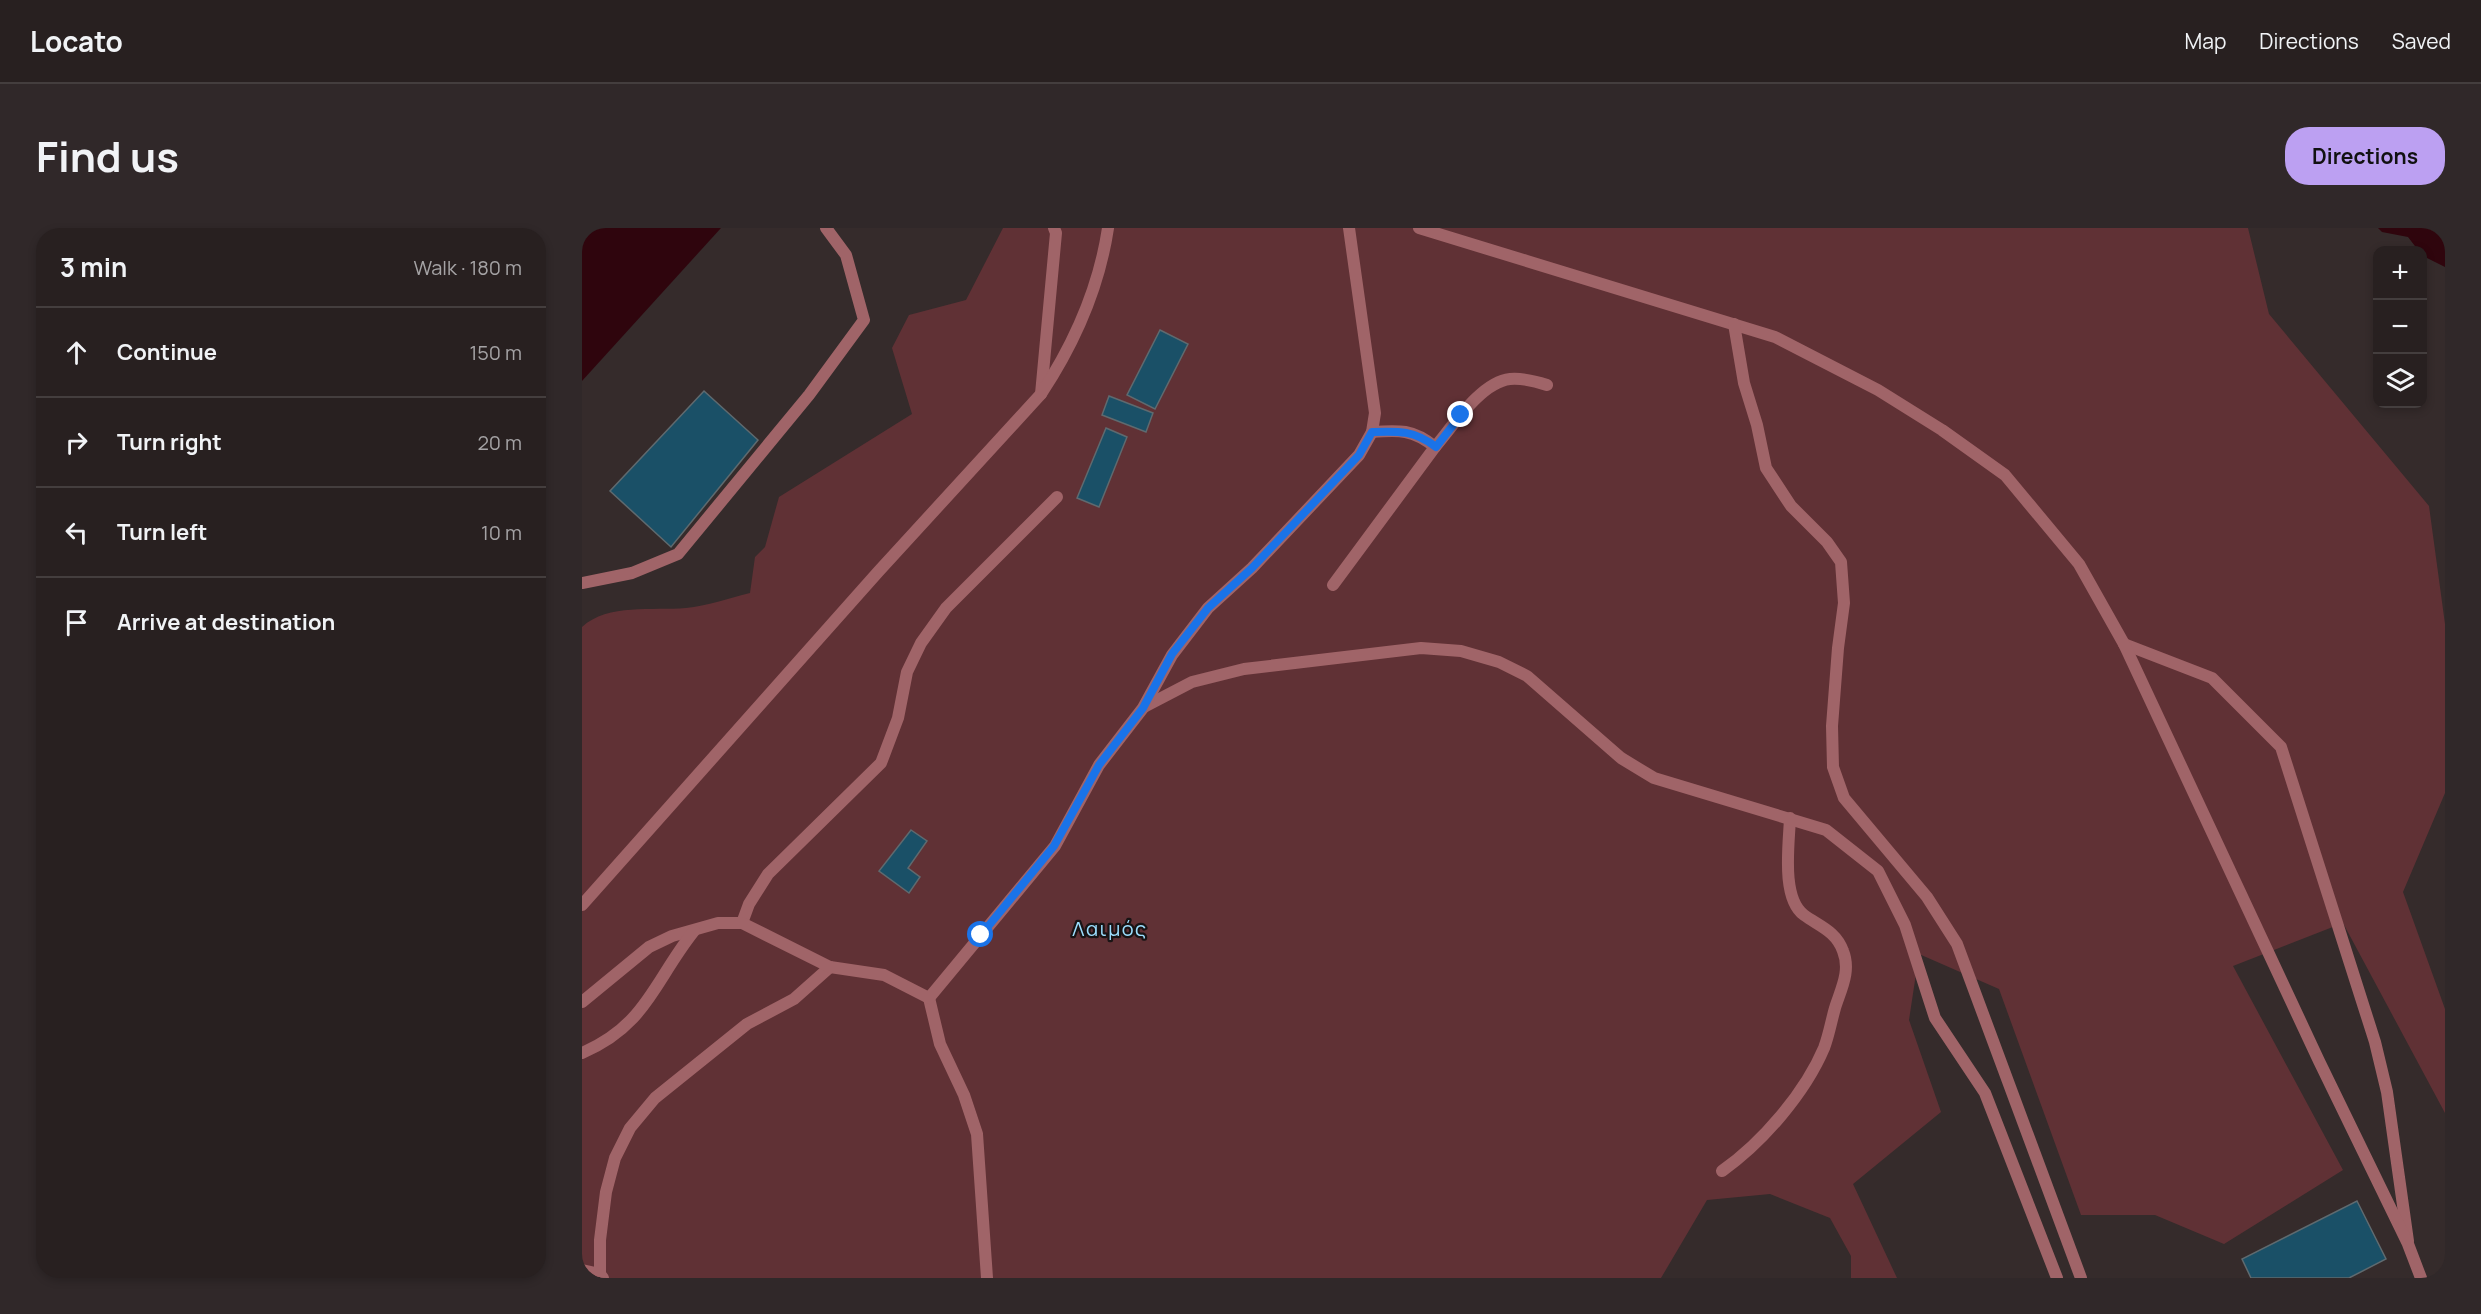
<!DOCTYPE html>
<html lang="en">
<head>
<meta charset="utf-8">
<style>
  :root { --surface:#282020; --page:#302829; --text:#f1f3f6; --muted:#a5a3a5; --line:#443e3e; --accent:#bca0f2 }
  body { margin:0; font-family:Manrope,sans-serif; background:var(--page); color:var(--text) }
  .controls { position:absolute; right:18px; top:18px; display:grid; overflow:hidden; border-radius:12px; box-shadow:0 3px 9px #0003 }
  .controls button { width:54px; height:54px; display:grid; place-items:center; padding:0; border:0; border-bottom:2px solid var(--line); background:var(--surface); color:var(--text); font:30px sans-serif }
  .stop { position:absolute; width:18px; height:18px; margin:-14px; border:4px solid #1a73e8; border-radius:50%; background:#fff }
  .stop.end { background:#1a73e8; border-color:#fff; box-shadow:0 2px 6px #0008 }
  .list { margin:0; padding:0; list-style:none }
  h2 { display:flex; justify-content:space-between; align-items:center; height:78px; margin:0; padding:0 24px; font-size:26px }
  h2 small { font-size:20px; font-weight:400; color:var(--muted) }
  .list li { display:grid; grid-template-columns:39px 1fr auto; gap:18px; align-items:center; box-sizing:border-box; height:90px; padding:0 24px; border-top:2px solid var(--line) }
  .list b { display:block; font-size:22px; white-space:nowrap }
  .list em { font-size:20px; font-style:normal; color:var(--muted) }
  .icon { flex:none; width:33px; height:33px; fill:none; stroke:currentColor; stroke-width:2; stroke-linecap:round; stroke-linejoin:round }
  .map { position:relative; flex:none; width:1863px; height:1050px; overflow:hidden; border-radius:24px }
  header { display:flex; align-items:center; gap:36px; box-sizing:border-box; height:84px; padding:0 30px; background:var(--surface); border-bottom:2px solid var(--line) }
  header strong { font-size:28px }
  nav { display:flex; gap:33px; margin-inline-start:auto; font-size:21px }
  .intro { display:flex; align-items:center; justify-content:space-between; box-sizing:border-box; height:144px; padding:0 36px }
  h1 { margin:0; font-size:42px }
  .button { padding:15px 27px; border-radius:24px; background:var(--accent); color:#111; font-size:21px; font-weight:700 }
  main { display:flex; gap:36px; padding:0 36px }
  aside { flex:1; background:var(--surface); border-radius:24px; box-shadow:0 3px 9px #0003 }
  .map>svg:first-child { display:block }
  .green { fill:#603135 }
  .water { fill:#2f050d }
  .building { fill:#1a5067; stroke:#5f6a6f; stroke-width:1.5 }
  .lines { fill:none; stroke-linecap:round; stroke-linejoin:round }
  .service { stroke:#a06468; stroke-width:12 }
  .minor { stroke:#a06468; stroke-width:12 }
  .route { stroke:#1a73e8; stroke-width:8 }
  .labels { text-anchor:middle; stroke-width:4.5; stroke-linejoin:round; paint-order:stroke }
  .neighbourhood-label { font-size:20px; letter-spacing:1.5px; fill:#9cdefe; stroke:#191415 }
</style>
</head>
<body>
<header>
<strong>Locato</strong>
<nav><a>Map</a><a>Directions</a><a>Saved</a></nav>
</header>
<div class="intro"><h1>Find us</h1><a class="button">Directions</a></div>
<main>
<aside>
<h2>3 min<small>Walk · 180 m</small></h2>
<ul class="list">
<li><svg class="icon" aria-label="ahead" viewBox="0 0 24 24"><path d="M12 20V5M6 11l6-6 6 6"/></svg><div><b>Continue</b></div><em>150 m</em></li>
<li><svg class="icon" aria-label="right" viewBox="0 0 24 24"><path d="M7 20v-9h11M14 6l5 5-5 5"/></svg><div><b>Turn right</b></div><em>20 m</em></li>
<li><svg class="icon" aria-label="left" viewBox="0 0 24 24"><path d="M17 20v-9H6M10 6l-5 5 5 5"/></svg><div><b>Turn left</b></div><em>10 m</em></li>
<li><svg class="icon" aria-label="arrive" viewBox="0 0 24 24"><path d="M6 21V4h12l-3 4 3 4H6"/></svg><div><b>Arrive at destination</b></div></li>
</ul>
</aside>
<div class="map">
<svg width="1863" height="1050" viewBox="0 0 1863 1050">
  <rect width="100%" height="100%" fill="#352b2b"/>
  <path class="green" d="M421 0H1666L1687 86 1847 278 1863 396V565L1821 664 1863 781V885L1761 695 1651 738 1761 942 1642 1016 1573 987H1499L1417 761 1337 726 1327 792 1359 884 1271 956 1315 1050H1269V1028L1248 990 1188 966 1125 972 1079 1050H0V399C26 375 71 383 104 380 125 378 147 370 168 365L173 329 183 319 197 269 330 186 310 120 327 87 384 72Z"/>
  <g class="water">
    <polygon points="0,0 139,0 0,153"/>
    <polygon points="1796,0 1863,0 1863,39 1841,28 1840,22 1836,22 1826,9 1800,4"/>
  </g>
  <g class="building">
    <polygon points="578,102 606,116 573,181 545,167"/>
    <polygon points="122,163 176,212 89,319 28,263"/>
    <polygon points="527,168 571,185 564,204 520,187"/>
    <polygon points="524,200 545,209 517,279 495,270"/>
    <polygon points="329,602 345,613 326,640 338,649 327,665 297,643"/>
    <polygon points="1775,973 1804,1031 1767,1050 1669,1050 1660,1031"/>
  </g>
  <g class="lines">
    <g class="service">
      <path d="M853 219C871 198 899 154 928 151 941 150 953 153 965 157"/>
      <polyline points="0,355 50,345 96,326 227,167 282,92 264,27 244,0"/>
      <path d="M751 357 853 219C831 201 817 202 790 204"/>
      <polyline points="1542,416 1630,450 1699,519 1793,814 1805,864 1826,1013"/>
      <polyline points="160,695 167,676 186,646 299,535 316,490 325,444 339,415 364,380 475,269"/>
      <polyline points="347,770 358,816 382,867 395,906 405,1050"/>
      <path d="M1140 943C1180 915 1223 865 1242 820 1247 807 1249 794 1253 780 1259 761 1269 743 1261 723 1254 703 1237 698 1222 687 1199 670 1207 616 1208 590"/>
      <polyline points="0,1042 18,1046 21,1050"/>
      <polyline points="18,1046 18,1012 24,964 33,930 48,900 73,870 165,796 212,771 248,739"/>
    </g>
    <g class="minor">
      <polyline points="837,0 1193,109 1296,162 1360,202 1423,247 1497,336 1542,416 1737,833 1826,1016 1839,1050"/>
      <polyline points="1152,96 1162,155 1175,197 1184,240 1209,278 1245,314 1259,334 1262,375 1256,420 1250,498 1251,539 1262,570 1345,669 1375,716 1499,1050"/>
      <polyline points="459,166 474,5 472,0"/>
      <polyline points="562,479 610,454 662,441 839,420 879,423 917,434 945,448 1039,530 1072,550 1244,602 1296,643 1323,697 1353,790 1403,865 1475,1050"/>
      <path d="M0 677 296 344 459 166C492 116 517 60 526 0"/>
      <polyline points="0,774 67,719 90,708 136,695 160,695 248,739 302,747 347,770 473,618 517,537 561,480 590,427 626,380 670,340 777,227 790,204 793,185 767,0"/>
      <path d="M0 825C65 797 72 753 112 703"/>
    </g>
  </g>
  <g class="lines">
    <path class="route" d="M399 707 472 618 517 537 561 480 590 426 626 380 670 340 777 227 790 204C816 203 832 202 854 219L879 187"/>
  </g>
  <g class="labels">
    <g class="neighbourhood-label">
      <text x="528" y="708">Λαιμός</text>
    </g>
  </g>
</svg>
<div class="controls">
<button>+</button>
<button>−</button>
<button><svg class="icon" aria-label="layers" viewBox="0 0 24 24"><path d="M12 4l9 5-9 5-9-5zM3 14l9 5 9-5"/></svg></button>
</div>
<div class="stop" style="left:399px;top:707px"></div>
<div class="stop end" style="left:879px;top:187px"></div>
</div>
</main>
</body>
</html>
